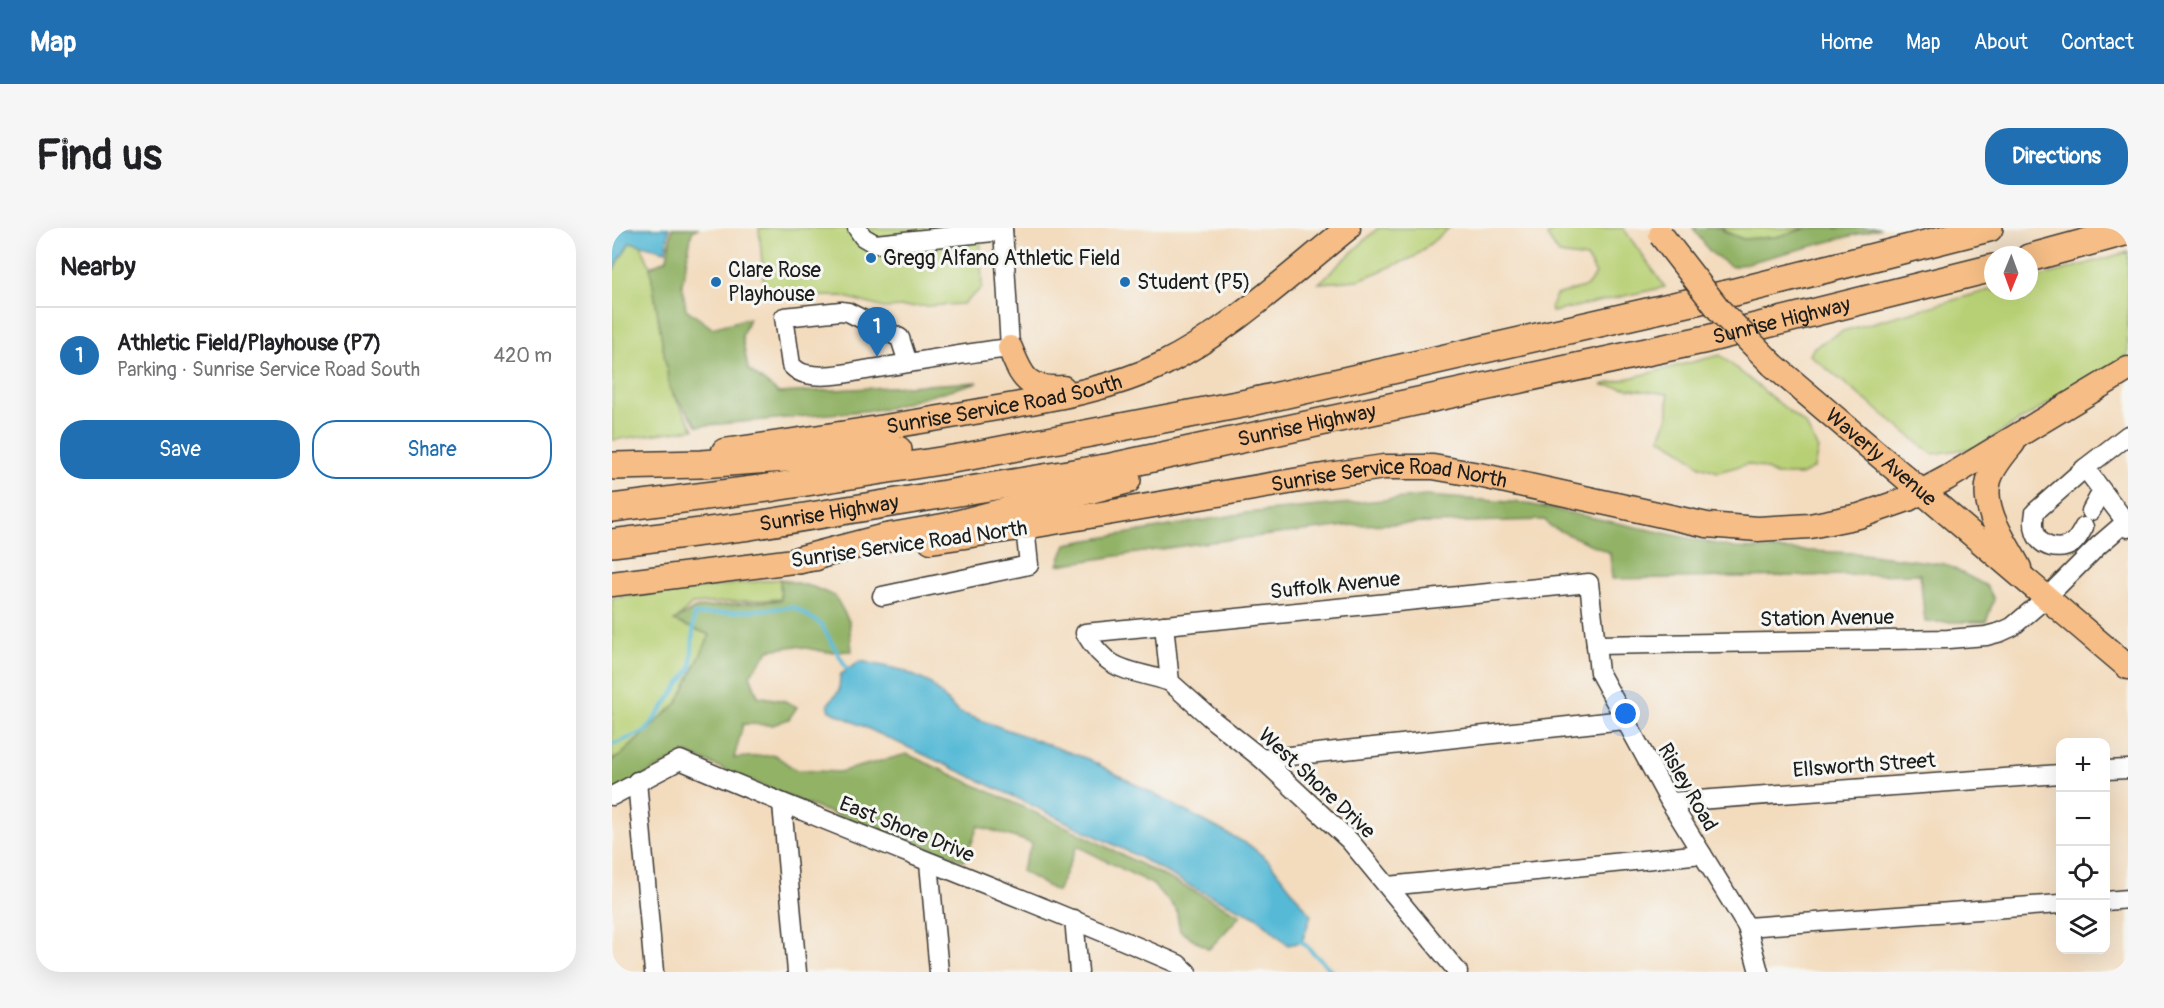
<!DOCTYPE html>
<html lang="en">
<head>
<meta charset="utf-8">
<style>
  :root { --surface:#fff; --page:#f6f6f6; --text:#202124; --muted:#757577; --line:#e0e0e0; --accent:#1f6fb2 }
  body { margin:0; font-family:Pangolin,sans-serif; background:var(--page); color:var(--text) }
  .controls { position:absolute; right:18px; bottom:18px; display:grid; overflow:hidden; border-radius:12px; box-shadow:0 6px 24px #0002 }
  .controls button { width:54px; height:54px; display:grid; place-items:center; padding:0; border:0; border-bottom:2px solid var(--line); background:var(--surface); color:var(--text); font:30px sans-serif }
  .compass { position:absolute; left:1372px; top:18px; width:54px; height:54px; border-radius:50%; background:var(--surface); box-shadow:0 6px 24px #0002; rotate:181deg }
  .you { position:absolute; left:1014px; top:486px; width:21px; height:21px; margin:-15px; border:4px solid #fff; border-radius:50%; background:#1a73e8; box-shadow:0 0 0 9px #1a73e833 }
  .badge { display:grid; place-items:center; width:39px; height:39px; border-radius:50%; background:var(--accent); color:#fff; font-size:20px; font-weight:700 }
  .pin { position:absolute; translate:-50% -50px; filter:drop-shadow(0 2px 3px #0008) }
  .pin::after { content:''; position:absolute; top:32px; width:21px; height:18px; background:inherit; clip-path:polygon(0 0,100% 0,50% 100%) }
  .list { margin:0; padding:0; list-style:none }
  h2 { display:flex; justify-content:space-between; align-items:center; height:78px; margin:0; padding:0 24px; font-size:26px }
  h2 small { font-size:20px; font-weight:400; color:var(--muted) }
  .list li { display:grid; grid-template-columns:39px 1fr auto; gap:18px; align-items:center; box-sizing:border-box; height:96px; padding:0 24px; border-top:2px solid var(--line) }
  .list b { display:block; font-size:22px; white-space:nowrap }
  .list p { margin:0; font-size:20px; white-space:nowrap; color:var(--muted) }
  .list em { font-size:20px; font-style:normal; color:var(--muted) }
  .actions { display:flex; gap:12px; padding:18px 24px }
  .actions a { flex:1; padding:14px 0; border:2px solid var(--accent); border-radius:24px; text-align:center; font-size:21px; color:var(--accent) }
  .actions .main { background:var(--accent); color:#fff }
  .icon { flex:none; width:33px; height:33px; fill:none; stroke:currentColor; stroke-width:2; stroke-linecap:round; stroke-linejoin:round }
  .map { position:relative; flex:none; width:1516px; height:744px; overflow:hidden; border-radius:24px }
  header { display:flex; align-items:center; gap:36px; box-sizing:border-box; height:84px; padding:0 30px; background:var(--accent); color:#fff }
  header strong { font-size:28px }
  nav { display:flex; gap:33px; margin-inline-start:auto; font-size:21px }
  .intro { display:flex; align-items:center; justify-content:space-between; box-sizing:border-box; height:144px; padding:0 36px }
  h1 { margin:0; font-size:42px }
  .button { padding:15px 27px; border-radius:24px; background:var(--accent); color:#fff; font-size:21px; font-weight:700 }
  main { display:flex; gap:36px; padding:0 36px }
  aside { flex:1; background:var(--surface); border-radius:24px; box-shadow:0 6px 24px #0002 }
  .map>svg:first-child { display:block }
  .green { fill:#b8d075; stroke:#6a7648; stroke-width:1.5 }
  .forest { fill:#92b266; stroke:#576741; stroke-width:1.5 }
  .water { fill:#57bad6; stroke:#3a6b79; stroke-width:1.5 }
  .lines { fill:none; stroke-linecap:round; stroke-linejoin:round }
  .stream { stroke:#57bad6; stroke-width:4 }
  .minor-casing { stroke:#3c3934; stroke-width:21 }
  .major-casing { stroke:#3c3934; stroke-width:27 }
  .highway-casing { stroke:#3c3934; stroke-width:30 }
  .minor { stroke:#fff; stroke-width:18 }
  .major { stroke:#f6be86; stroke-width:24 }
  .highway { stroke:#f6be86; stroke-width:27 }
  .major-bridge-casing { stroke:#3c3934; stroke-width:27; stroke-linecap:butt }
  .major-bridge { stroke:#f6be86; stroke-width:24 }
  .poi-dot { fill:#1f6fb2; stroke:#f6f6f2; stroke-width:2 }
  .labels { text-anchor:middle; stroke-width:6; stroke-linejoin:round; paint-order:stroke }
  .poi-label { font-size:21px; fill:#1c1c1c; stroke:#f6f6f2; text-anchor:start }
  .street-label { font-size:21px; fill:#1c1c1c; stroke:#f6f6f2 }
</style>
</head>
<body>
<header>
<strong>Map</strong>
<nav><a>Home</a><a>Map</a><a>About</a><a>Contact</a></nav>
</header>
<div class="intro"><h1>Find us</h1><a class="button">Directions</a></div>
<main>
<aside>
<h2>Nearby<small></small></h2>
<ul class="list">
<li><span class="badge">1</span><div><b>Athletic Field/Playhouse (P7)</b><p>Parking · Sunrise Service Road South</p></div><em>420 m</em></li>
</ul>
<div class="actions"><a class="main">Save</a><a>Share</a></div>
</aside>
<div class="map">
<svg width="1516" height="744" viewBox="0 0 1516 744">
  <rect width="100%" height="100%" fill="#f6f6f2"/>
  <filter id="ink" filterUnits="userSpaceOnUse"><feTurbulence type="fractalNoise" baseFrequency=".0167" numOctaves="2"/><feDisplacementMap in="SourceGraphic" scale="12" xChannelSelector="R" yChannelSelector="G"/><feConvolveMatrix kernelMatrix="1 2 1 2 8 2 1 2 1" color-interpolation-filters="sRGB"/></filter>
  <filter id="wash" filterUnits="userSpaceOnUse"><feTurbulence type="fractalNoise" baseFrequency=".008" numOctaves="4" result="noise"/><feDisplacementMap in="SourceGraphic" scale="24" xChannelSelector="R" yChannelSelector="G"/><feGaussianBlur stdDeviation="1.35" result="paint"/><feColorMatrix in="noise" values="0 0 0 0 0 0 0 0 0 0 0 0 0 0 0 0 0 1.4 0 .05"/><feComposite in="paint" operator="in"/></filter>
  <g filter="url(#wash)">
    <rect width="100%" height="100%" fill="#f3dbbd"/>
    <g class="green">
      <polygon points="147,0 368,0 370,60 351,76 272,80 230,68 153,69"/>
      <polygon points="766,0 837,0 802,29 747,52 707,55"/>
      <polygon points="944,0 1011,0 1053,59 940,84 939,78 944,67 975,58 984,46 975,30 947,26 935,8"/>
      <polygon points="1110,0 1195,0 1164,9 1131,11 1112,3"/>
      <polygon points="18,14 29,17 38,39 58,162 82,201 0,212 0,44"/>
      <polygon points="1516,24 1516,127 1363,220 1320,226 1198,127 1202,119 1231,103 1381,61 1381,63 1417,63 1417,52"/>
      <polygon points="1108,127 1194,197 1206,221 1202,240 1189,247 1164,247 1149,239 1135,236 1106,244 1088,238 1070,223 1048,210 1056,189 1056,166 990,157"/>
      <polygon points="168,351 169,371 80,376 63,393 98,407 66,474 8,528 0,532 0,370"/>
    </g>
    <g class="forest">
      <polygon points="60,0 86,0 80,4 70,56 74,81 100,100 137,90 130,108 136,141 167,165 366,154 272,181 86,198 58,162 38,39 55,31"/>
      <polygon points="1081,0 1110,0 1112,4 1131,11 1164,9 1195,0 1269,0 1120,39 1098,24"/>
      <polygon points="814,268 911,275 1123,320 1243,325 1333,336 1375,358 1382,371 1374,394 1313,394 1308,346 1000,351 998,325 937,298 933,292 743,297 583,316 446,337 454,316 634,285"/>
      <polygon points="168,351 201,359 223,368 237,393 240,423 215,424 184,418 157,422 138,447 146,468 173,473 185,479 177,491 161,497 131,496 122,530 163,527 184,542 227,544 295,526 461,602 629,687 597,721 568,703 564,681 540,656 465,618 445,664 409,643 420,615 366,598 353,633 194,576 74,525 0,564 0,532 8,528 66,474 98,407 62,393 83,380 169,372"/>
    </g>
    <g class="water">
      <polygon points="0,0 57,0 54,23 18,14 0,44"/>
      <polygon points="248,433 290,442 318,455 346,484 476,531 637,617 657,633 699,687 690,714 676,717 645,689 582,660 525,628 405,570 218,483 216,476 227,463 228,447"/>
    </g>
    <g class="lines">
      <g class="stream">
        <polyline points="0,517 34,503 79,440 82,387 182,379 209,396 235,441 239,444"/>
        <polyline points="687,711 721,744"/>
      </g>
    </g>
  </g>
  <g filter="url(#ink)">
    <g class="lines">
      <g class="minor-casing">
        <g id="minor">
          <polyline points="245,0 251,9 263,16 391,3"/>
          <path d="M296 135 288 110 236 84 229 83 172 89 179 137C183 141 188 145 194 146 215 151 239 144 259 141 306 134 352 125 398 120L391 0"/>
          <polyline points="1516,207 1473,240 1514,294 1516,300"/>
          <polyline points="1479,283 1490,263"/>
          <path d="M1472 299C1469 304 1466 311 1461 315 1448 324 1427 320 1423 303 1421 297 1422 290 1423 284L1473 240"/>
          <polyline points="270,368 417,337 413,299"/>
          <polyline points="552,397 558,454 602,493 650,531 738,613 846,744"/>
          <polyline points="984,417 1336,411 1374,408 1389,404 1400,399 1434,370 1487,317 1516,292"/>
          <path d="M558 454C517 440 498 447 473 405L977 355 987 444 1058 574 1135 699 1147 744"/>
          <polyline points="650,531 1012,492"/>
          <polyline points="1494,542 1516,541"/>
          <polyline points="25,553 42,744"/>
          <path d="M0 568 68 532C233 603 401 664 566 736L575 744"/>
          <polyline points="1058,574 1448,546"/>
          <polyline points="170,576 185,744"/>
          <polyline points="317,635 327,744"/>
          <polyline points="776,658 1090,626"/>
          <polyline points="1494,673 1516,671"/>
          <polyline points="462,691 467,744"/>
          <polyline points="1135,699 1448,676"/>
        </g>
      </g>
      <g class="major-casing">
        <g id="major">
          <path d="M398 120C410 150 415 162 451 160"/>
          <path id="s1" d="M1161 137 1516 439"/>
          <path d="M1401 215C1392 226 1381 238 1377 252 1369 282 1394 315 1407 340"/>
          <path id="s2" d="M112 223C198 211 283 198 368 183 429 172 493 164 549 137 618 103 676 48 736 0"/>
          <path id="s3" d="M319 313 413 299 717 247 772 239H821L867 247 1095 297 1146 301 1198 298 1247 288 1296 271 1335 250 1516 141"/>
          <polyline points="0,356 205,330"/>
        </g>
      </g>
      <g class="highway-casing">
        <g id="highway">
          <polyline points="1417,30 1516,3"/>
          <polyline points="3,238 89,236 286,222"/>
          <polyline points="0,280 163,259 353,229 635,175 1115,66 1377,0"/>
          <path id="s4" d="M0 315 138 298 499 239 1095 111 1381 40"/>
          <polyline points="187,332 271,310 334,299 515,252"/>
        </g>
      </g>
      <use href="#minor" class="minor"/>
      <use href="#major" class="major"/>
      <use href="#highway" class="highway"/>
      <g class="major-bridge-casing">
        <polyline id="major-bridge" points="1049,7 1108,83 1161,137"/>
      </g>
      <use href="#major-bridge" class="major-bridge"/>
    </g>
  </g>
  <g class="poi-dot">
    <circle cx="259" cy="30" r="6"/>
    <circle cx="104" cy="54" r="6"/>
    <circle cx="513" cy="54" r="6"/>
  </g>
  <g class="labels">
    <g class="poi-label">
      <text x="271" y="37">Gregg Alfano Athletic Field</text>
      <text x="116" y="49">Clare Rose<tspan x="116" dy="24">Playhouse</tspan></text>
      <text x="525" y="61">Student (P5)</text>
    </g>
    <g class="street-label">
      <text dy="7" stroke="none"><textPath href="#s4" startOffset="1191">Sunrise Highway</textPath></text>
      <text dy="7" stroke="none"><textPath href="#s2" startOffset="284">Sunrise Service Road South</textPath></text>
      <text dy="7" stroke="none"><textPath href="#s4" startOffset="705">Sunrise Highway</textPath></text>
      <text dy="7" stroke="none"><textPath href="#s1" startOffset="142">Waverly Avenue</textPath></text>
      <text dy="7" stroke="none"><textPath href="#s3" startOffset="464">Sunrise Service Road North</textPath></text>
      <text dy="7" stroke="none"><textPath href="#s4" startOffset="219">Sunrise Highway</textPath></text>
      <text transform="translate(297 316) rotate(-8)" y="7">Sunrise Service Road North</text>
      <text transform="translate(723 357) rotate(-6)" y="7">Suffolk Avenue</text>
      <text transform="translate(1215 390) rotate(-1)" y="7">Station Avenue</text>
      <text transform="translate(1252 537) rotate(-4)" y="7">Ellsworth Street</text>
      <text transform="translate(705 555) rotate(43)" y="7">West Shore Drive</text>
      <text transform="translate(1076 559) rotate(60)" y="7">Risley Road</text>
      <text transform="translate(295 601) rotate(22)" y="7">East Shore Drive</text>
    </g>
  </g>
</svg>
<div class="controls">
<button>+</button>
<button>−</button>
<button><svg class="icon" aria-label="locate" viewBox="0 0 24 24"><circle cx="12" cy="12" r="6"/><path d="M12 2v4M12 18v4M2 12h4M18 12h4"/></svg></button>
<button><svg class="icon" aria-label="layers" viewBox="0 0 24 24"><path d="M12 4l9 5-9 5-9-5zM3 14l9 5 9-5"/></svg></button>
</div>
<svg class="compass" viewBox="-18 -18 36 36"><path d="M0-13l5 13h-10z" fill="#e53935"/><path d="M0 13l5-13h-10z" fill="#757577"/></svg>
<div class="you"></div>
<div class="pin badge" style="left:265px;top:129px">1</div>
</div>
</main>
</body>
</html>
